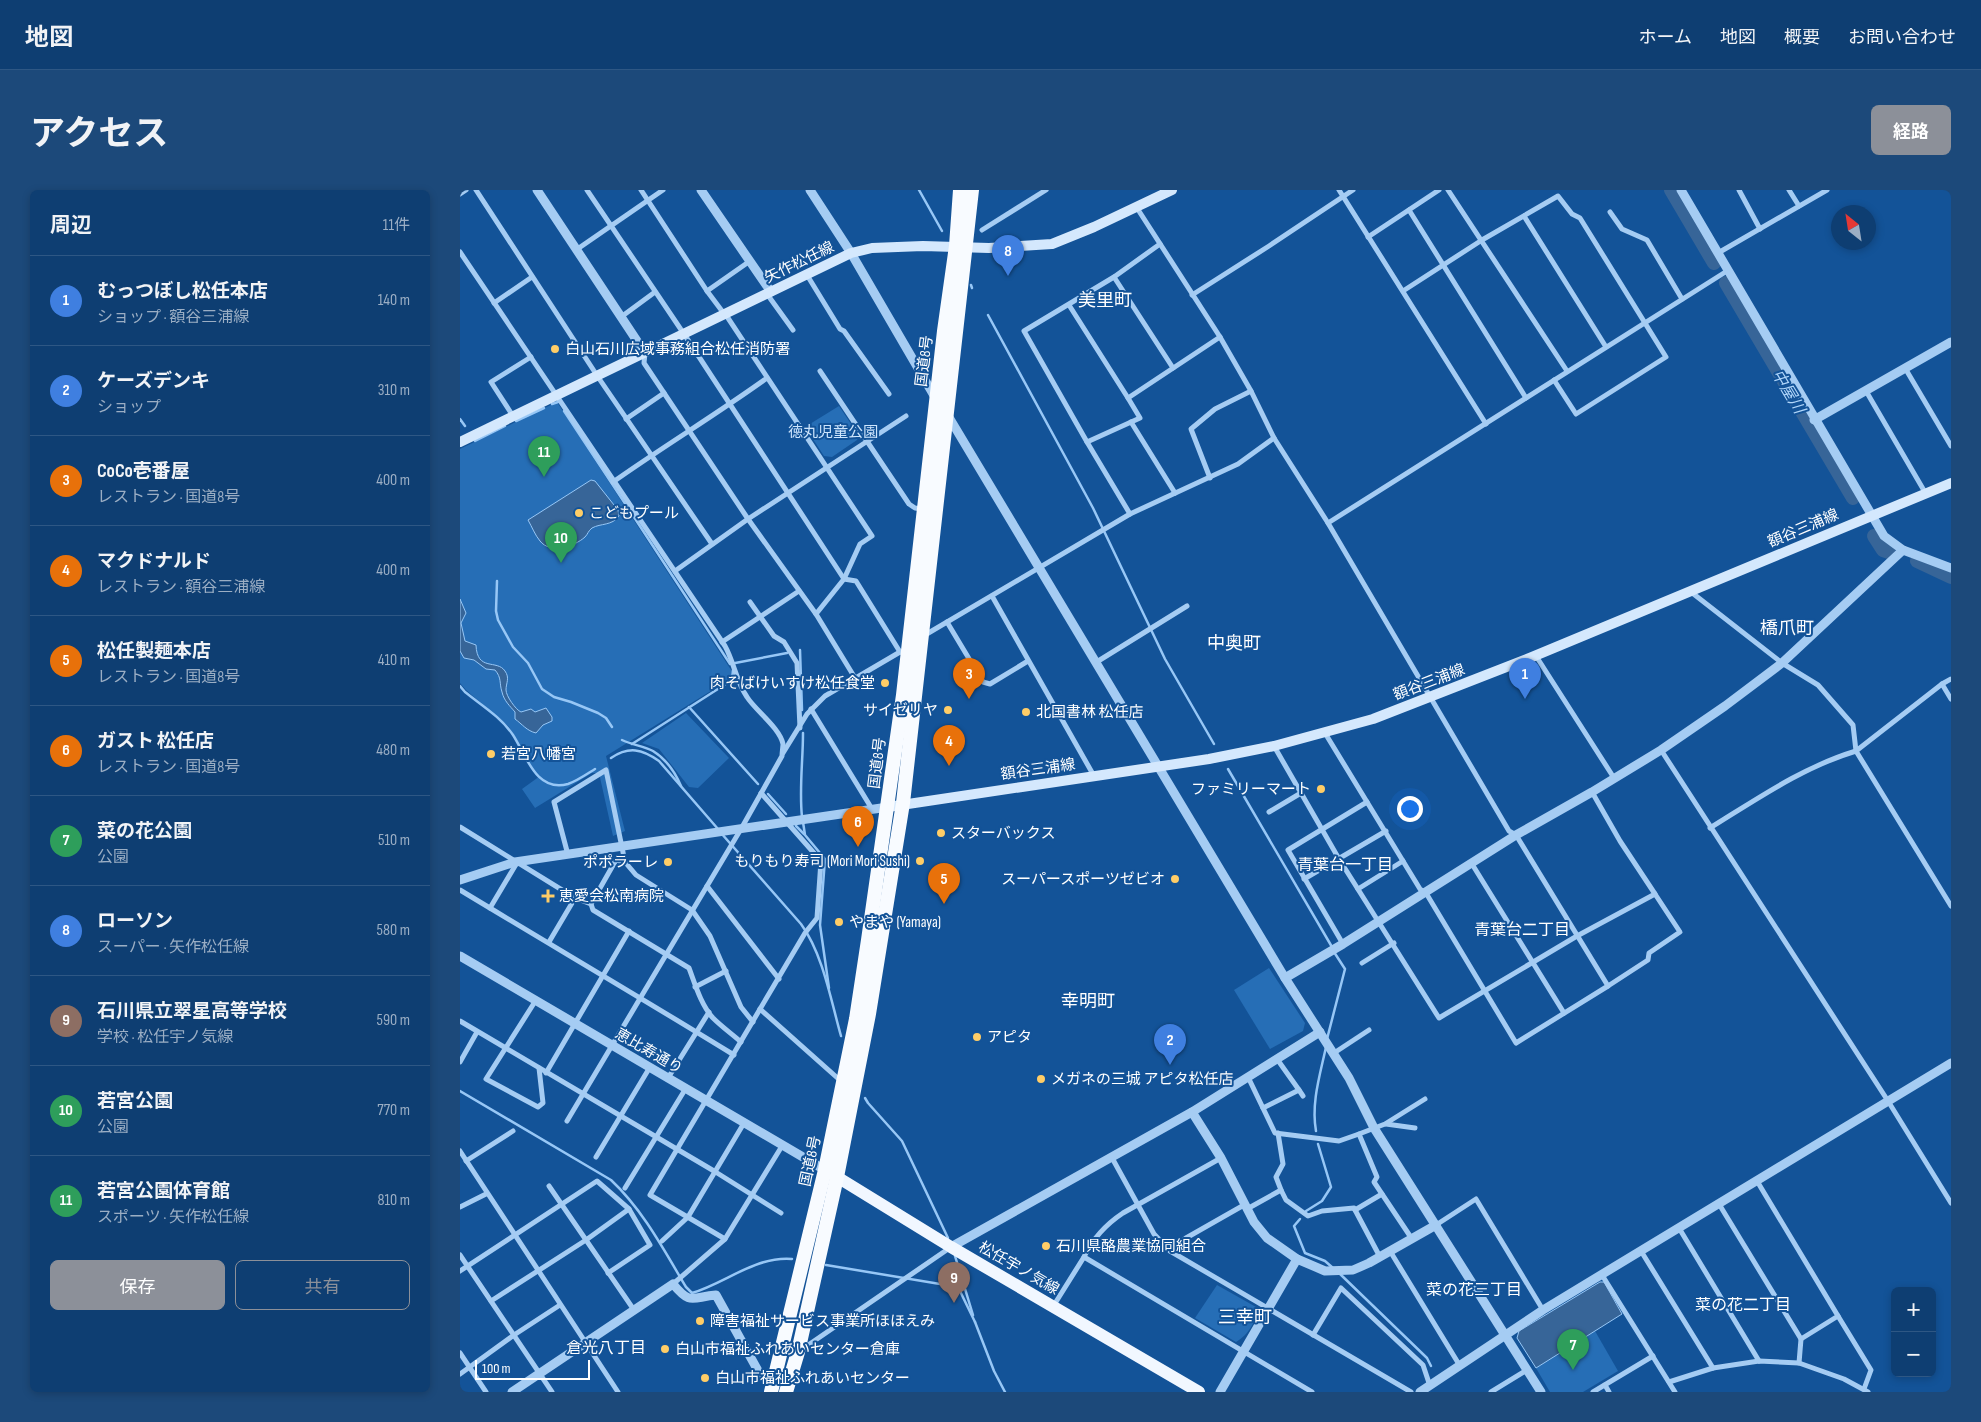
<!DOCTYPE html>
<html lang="ja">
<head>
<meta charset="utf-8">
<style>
  :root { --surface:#0e3e72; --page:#1c497a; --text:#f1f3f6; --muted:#9baec4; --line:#2e5784; --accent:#8c9099 }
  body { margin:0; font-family:"Sofia Sans Condensed","Noto Sans JP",sans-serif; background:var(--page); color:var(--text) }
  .controls { position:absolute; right:15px; bottom:15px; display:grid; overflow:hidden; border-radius:8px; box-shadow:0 2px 8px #0003 }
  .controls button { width:45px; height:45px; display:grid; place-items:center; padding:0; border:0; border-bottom:1px solid var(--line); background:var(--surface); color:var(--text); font:25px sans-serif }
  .compass { position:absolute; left:1371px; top:15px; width:45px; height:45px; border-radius:50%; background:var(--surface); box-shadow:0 2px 8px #0003; rotate:330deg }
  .scale { position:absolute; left:15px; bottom:12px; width:115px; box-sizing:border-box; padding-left:5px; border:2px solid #fff; border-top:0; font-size:14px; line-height:18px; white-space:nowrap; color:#fff; -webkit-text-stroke:4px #135398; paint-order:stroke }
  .you { position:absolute; left:949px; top:618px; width:18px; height:18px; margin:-12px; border:4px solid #fff; border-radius:50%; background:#1a73e8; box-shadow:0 0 0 8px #1a73e833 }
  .badge { display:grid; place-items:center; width:32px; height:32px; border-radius:50%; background:var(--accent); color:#fff; font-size:16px; font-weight:700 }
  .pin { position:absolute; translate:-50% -41px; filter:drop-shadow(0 1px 2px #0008) }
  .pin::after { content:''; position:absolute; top:26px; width:18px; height:15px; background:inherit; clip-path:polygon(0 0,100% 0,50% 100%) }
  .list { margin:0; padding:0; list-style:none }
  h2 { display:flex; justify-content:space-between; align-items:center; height:65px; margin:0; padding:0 20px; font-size:21px }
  h2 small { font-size:16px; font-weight:400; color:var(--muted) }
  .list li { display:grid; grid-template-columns:32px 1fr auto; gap:15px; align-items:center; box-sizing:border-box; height:90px; padding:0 20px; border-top:1px solid var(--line) }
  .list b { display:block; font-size:19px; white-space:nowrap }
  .list p { margin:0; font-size:16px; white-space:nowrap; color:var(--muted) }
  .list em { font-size:16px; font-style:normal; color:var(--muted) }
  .actions { display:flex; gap:10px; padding:15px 20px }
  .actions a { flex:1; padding:11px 0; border:1px solid var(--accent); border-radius:8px; text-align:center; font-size:18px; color:var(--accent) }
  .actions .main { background:var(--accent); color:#fff }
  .map { position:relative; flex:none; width:1491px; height:1202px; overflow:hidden; border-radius:8px }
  header { display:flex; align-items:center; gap:30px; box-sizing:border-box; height:70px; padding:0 25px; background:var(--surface); border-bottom:1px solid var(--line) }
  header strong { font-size:24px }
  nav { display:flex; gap:28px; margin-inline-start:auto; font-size:18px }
  .intro { display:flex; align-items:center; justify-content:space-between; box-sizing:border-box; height:120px; padding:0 30px }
  h1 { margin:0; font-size:35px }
  .button { padding:12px 22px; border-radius:8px; background:var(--accent); color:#fff; font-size:18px; font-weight:700 }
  main { display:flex; gap:30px; padding:0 30px }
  aside { flex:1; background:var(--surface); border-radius:8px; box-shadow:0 2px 8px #0003 }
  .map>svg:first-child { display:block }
  .green { fill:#266eb6 }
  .water { fill:#376598; stroke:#97c7f6 }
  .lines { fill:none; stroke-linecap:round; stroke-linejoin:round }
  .stream { stroke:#97c7f6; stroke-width:2.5 }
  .river { stroke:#376598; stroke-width:14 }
  .minor { stroke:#a5ccf3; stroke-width:5 }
  .tertiary { stroke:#a5ccf3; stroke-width:9 }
  .secondary { stroke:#d4e8fd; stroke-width:10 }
  .primary { stroke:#f1f7ff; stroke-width:12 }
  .trunk { stroke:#f8fbff; stroke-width:14 }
  .poi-dot { fill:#ffcd67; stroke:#135398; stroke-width:2 }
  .labels { text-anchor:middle; stroke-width:4; stroke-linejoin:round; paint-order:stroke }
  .street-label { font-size:15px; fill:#fff; stroke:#135398 }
  .poi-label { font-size:15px; fill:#fff; stroke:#135398; text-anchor:start }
  .park-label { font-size:15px; fill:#cde5fd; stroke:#135398 }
  .water-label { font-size:16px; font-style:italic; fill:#b1d6fa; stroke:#135398 }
  .neighbourhood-label { font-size:16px; fill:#fff; stroke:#135398 }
  .quarter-label { font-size:18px; fill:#fff; stroke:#135398 }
</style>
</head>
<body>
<header>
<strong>地図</strong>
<nav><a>ホーム</a><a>地図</a><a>概要</a><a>お問い合わせ</a></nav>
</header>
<div class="intro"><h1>アクセス</h1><a class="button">経路</a></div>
<main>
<aside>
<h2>周辺<small>11件</small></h2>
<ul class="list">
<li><span class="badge" style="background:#3f7fe0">1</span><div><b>むっつぼし松任本店</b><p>ショップ · 額谷三浦線</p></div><em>140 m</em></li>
<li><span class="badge" style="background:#3f7fe0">2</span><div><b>ケーズデンキ</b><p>ショップ</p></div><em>310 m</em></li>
<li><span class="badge" style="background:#e8710a">3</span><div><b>CoCo壱番屋</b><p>レストラン · 国道8号</p></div><em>400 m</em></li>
<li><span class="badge" style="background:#e8710a">4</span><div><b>マクドナルド</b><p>レストラン · 額谷三浦線</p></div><em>400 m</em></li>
<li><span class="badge" style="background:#e8710a">5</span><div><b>松任製麺本店</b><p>レストラン · 国道8号</p></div><em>410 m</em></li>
<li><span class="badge" style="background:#e8710a">6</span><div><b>ガスト 松任店</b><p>レストラン · 国道8号</p></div><em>480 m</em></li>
<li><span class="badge" style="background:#2e9e5b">7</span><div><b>菜の花公園</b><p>公園</p></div><em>510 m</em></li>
<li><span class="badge" style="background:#3f7fe0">8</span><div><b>ローソン</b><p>スーパー · 矢作松任線</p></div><em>580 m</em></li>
<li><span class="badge" style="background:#8d6e63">9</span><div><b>石川県立翠星高等学校</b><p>学校 · 松任宇ノ気線</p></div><em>590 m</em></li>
<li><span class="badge" style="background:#2e9e5b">10</span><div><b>若宮公園</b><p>公園</p></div><em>770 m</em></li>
<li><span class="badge" style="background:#2e9e5b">11</span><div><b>若宮公園体育館</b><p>スポーツ · 矢作松任線</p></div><em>810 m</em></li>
</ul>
<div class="actions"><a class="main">保存</a><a>共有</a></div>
</aside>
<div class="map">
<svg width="1491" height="1202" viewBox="0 0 1491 1202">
  <rect width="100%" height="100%" fill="#135398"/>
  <g class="green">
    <polygon points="97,212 275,486 146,566 165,641 153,646 139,583 132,583 75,618 62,599 80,586 75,582 49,537 6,500 0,493 0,259"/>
    <polygon points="379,216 399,246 397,250 372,267 364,266 345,237"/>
    <polygon points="226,523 269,568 238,598 229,597 199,559 182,553"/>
    <polygon points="809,778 845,833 843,841 810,859 774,800"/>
    <path d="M757 1095 796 1117C798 1130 788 1145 776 1152L735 1128Z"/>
    <polygon points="1135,1141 1158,1181 1123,1202 1090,1202 1076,1178"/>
  </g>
  <g class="water">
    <path d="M131 290 135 291 158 320 159 326C152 336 141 333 132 338 128 341 128 344 125 347 114 357 90 364 80 351 75 345 72 337 68 330Z"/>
    <path d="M0 409 6 423 1 433 5 451 16 455C17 482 37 469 45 481 50 488 46 493 46 500 46 506 56 520 61 522L71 519 75 522 86 518 92 527V531L83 535 76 543C67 541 62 534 55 529V522C50 516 44 511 42 502 39 493 42 488 35 480L26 479 14 470 4 468 0 461Z"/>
    <polygon points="1140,1092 1144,1092 1162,1124 1076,1178 1057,1148 1059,1141"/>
  </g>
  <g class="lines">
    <g class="stream">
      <polyline points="459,0 482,41"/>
      <polyline points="511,95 512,98"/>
      <polyline points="528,125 633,318 705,469 754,554"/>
      <polyline points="92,214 98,212"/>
      <polyline points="104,221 168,318"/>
      <polyline points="0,229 5,236"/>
      <polyline points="56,231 84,218"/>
      <polyline points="15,251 45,236"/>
      <polyline points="172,324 270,474 327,463"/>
      <polyline points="37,391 36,421 38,430 53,457 68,473 82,499 94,507 111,512 138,523 146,528 152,537"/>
      <polyline points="340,460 342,520"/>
      <path d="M0 496 5 502C21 515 41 527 53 545 66 565 76 603 108 594 117 591 127 584 135 579"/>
      <polyline points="229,517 298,594"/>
      <path d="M162 550C172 555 184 556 193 561 206 569 215 582 221 596"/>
      <polyline points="172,554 272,490 273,480"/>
      <path d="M151 568C169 556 182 559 199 571L258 639"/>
      <polyline points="768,579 872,757"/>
      <polyline points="308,604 326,624"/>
      <path d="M342 627C339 599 343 571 343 543"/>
      <polyline points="343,632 345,645 365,669 360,735 369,798"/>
      <polyline points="336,636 344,644"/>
      <path d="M261 643 341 734C363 764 371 811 381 846"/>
      <polyline points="867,849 885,779 874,762"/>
      <path d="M0 901 151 990C183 1020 204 1060 226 1097L232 1103C266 1093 295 1066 332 1069"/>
      <polyline points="405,908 408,913 442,951 488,1048"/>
      <path d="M856 941C851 913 860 885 866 857"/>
      <polyline points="846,1021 862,1011 871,997 858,954"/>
      <polyline points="840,1029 834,1036 845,1063 865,1071 873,1078"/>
      <polyline points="495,1066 513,1125"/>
      <polyline points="366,1075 498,1097 515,1132"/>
      <polyline points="879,1083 967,1168 971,1176"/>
      <polyline points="515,1132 534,1181 545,1202"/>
    </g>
    <g class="river">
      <polyline points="1211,0 1254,73"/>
      <polyline points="1266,93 1393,308"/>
      <polyline points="1414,346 1423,360 1429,362"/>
      <polyline points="1457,371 1491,387"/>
    </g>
    <g class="minor">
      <polyline points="16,0 138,187 252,354"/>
      <polyline points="127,0 228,150 384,389 396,391 440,462 448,463"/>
      <polyline points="181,0 247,101 262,121 266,125 412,346 400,354 384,389 356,424"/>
      <polyline points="879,0 1026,234"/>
      <polyline points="988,0 1107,181"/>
      <polyline points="1279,0 1300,39"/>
      <polyline points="1329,0 1339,16"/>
      <polyline points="0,4 6,0"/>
      <polyline points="677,18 760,147 791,201 814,248 868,333 1049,641 1056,645 1148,796 1056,853 966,703 960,699 907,612 828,660 883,754"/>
      <polyline points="949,20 1066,208"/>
      <polyline points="1150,22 1162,39 1187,50 1222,109"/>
      <polyline points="1064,26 1146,157"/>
      <polyline points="522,40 586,0"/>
      <polyline points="908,47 979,0"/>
      <polyline points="700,54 654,87 564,141 627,252 680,228 668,208 760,147"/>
      <polyline points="116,60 203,0"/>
      <path d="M0 62 265 456C274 472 276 491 287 507 295 520 320 538 323 554 323 557 322 562 322 566L281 639 107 931"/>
      <polyline points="1258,63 1367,0"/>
      <polyline points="347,85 380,139 384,141 429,204"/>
      <polyline points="654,87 713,178"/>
      <polyline points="247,101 290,71"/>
      <polyline points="943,101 1022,50 1098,6 1112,24 1120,28 1206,167 1116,224 1094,190"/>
      <polyline points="307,104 333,140"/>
      <polyline points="732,105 809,56 893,0"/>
      <polyline points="34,113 72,87"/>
      <polyline points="609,115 668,208"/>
      <polyline points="161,127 195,102"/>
      <polyline points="185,163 184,173 288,329 356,424 395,488"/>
      <polyline points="1445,178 1491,256"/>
      <polyline points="360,181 449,314 455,318 463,319"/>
      <polyline points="1406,201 1466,304"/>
      <polyline points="53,226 31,192 71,167"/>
      <polyline points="166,229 204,203"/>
      <polyline points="671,232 715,303"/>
      <polyline points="627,252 670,324"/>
      <polyline points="750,288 731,239 755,219 791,201"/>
      <path d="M153 292C204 256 257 224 307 188"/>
      <polyline points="868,333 1267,81"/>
      <polyline points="215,381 288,329 446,226"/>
      <polyline points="1231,402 1322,473 1358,495 1393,535 1396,561 1491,716"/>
      <polyline points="532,406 634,586"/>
      <polyline points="290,412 314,446 324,452 337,473 340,538"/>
      <polyline points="487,432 523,492 530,494 568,471"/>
      <polyline points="465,445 670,324 778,274 814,248"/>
      <polyline points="262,452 339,401"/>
      <polyline points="1076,466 1154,588"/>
      <polyline points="635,473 727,416"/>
      <polyline points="1482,494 1491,509"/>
      <polyline points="351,519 412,619"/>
      <polyline points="865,543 907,612"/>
      <polyline points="814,556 879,669 979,828 1117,746 1195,704 1160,651 1132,602"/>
      <polyline points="1201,560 1428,911 1491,1013"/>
      <polyline points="323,563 347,524 365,506 440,462"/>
      <polyline points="809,622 841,603"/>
      <path d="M0 637 115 708 131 714 133 720 229 778C235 794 241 815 253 828 262 837 272 844 281 852"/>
      <path d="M1250 638C1297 609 1343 577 1396 561L1482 494 1491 489"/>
      <polyline points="108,665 94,612 146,580 165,672 176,685 232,720 250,746 281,817 293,832"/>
      <polyline points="1012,674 1104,823"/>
      <polyline points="844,689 926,641"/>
      <polyline points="247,696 319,789"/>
      <polyline points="898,699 943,671"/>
      <path d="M0 700C91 755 183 809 274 865"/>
      <polyline points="131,714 156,670 165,672"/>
      <polyline points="30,718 58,671"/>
      <polyline points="89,752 115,708"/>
      <polyline points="902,773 934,753"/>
      <polyline points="1148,796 1188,770 1189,763 1220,742 1195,704"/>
      <polyline points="235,797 266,781"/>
      <polyline points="76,810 26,889 78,917 83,913 79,878"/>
      <polyline points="300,819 382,892"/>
      <polyline points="0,831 254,981 321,1023"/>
      <polyline points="874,863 909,840"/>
      <polyline points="0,872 17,842"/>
      <polyline points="86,883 169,741"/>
      <polyline points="788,887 815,943 879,951 899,944"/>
      <polyline points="208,888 249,822"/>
      <polyline points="839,900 843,906"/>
      <polyline points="803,918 839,900 817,869"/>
      <polyline points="926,934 955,938"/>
      <polyline points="0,961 158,1202"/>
      <polyline points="651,966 694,1044 710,1061 951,1202"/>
      <polyline points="136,967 190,877"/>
      <path d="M761 968 663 1023C645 1035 633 1048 624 1067L852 1202"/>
      <polyline points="6,971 53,941"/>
      <polyline points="1297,991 1378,1126 1341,1149"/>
      <polyline points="89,996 174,1120"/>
      <polyline points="165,998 226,898"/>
      <polyline points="821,1000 826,1010 848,1026 862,1021 894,1018 920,1067"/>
      <polyline points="1259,1014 1341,1149 1339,1173"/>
      <polyline points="0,1017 26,1004"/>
      <polyline points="787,1019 821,1000 816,987 823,974 818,943"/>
      <polyline points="895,1020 922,1004"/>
      <polyline points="976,1035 1016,1009 1083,1120"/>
      <polyline points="1219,1038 1299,1171"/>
      <polyline points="265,1049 190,1005 345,743 357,728 361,671 301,603"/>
      <polyline points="952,1049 914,992 917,987 899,944 925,934 965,909"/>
      <polyline points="202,1051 228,1027 284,933"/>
      <polyline points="710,1061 726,1048 784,1015"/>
      <polyline points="930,1061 1000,1176"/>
      <polyline points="1181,1061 1253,1178"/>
      <polyline points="0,1065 92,1202"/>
      <polyline points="0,1081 137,991 169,1019 126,1050 31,1111"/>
      <polyline points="148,1083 190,1055 169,1019"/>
      <polyline points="1142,1085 1215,1202"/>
      <polyline points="213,1094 265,1049 322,956"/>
      <polyline points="594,1115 624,1067"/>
      <polyline points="1378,1126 1411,1180 1404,1199"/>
      <polyline points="853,1145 881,1098 963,1175 970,1196"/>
      <polyline points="341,1160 491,1057"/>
      <polyline points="0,1163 26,1202"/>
      <polyline points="0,1184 54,1145 100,1115"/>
      <polyline points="1209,1192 1253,1178 1299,1171 1339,1173 1384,1189 1408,1202"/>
      <polyline points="1145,1195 1149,1202"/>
      <polyline points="1031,1202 1067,1180"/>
      <polyline points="1133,1202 1193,1166"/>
    </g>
    <g class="tertiary">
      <polyline points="77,0 185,163"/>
      <polyline points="241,0 311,102"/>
      <polyline points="350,0 391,63 476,209"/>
      <polyline points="1221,0 1424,346 1443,360 1491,378"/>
      <polyline points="487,224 825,788 889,888 914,938 1081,1202"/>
      <polyline points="1354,230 1491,152"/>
      <polyline points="0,690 55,672 428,617"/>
      <polyline points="0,766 365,980"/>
      <polyline points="825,788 883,754 1056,645 1132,602 1201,560 1265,516 1322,473 1443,360"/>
      <polyline points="732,922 761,968 794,1032 807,1048 837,1069 865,1081 893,1080 909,1073 976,1035"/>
      <polyline points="491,1057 732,922 860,842"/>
      <path d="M52 1202 213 1094C231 1116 232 1107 256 1105L301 1186 313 1193"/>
      <polyline points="760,1202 837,1069"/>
      <polyline points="960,1202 1083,1120 1491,873"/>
    </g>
    <g class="secondary">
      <polyline points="0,252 391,63 412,58 463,56 529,58 592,54 634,37 712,0"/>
      <polyline points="428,617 749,569 814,556 913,529 1072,467 1491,293"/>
    </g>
    <polyline class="primary" points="369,982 491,1057 739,1202"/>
    <g class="trunk">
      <polyline points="311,1202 365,980 396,829 408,750 443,505 484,141 496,56 500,0"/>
      <polyline points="326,1202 338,1162 377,987 409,824 443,613 512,0"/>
    </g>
  </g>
  <g class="poi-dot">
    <circle cx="95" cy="159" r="5"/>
    <circle cx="119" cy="323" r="5"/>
    <circle cx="425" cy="493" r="5"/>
    <circle cx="488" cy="520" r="5"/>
    <circle cx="566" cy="522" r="5"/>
    <circle cx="31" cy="564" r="5"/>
    <circle cx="861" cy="599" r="5"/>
    <circle cx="481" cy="643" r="5"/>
    <circle cx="460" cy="671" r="5"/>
    <circle cx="208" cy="672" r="5"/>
    <circle cx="715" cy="689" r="5"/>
    <path d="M85.5 698.5h5v5h5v5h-5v5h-5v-5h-5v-5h5z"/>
    <circle cx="379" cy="732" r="5"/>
    <circle cx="517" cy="847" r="5"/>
    <circle cx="581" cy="889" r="5"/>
    <circle cx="586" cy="1056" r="5"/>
    <circle cx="240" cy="1131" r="5"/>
    <circle cx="205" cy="1159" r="5"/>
    <circle cx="245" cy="1188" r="5"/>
  </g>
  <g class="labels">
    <g class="street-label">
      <text transform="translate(339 72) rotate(-26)" y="5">矢作松任線</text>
      <text transform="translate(464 171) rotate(-83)" y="5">国道8号</text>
      <text transform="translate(1343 338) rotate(-23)" y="5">額谷三浦線</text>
      <text transform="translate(969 492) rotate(-21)" y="5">額谷三浦線</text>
      <text transform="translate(417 573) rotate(-83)" y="5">国道8号</text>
      <text transform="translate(578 579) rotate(-8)" y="5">額谷三浦線</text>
      <text transform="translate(189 861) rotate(30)" y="5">恵比寿通り</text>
      <text transform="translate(350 971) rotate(-78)" y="5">国道8号</text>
      <text transform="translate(559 1078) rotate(30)" y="5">松任宇ノ気線</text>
    </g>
    <g class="poi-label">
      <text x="105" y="164">白山石川広域事務組合松任消防署</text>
      <text x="129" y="328">こどもプール</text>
      <text x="415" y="498" text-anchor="end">肉そばけいすけ松任食堂</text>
      <text x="478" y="525" text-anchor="end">サイゼリヤ</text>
      <text x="576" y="527">北国書林 松任店</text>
      <text x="41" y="569">若宮八幡宮</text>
      <text x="851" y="604" text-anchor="end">ファミリーマート</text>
      <text x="491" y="648">スターバックス</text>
      <text x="450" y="676" text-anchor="end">もりもり寿司 (Mori Mori Sushi)</text>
      <text x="198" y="677" text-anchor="end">ポポラーレ</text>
      <text x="705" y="694" text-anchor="end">スーパースポーツゼビオ</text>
      <text x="99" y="711">恵愛会松南病院</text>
      <text x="389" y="737">やまや (Yamaya)</text>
      <text x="527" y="852">アピタ</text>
      <text x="591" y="894">メガネの三城 アピタ松任店</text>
      <text x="596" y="1061">石川県酪農業協同組合</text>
      <text x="250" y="1136">障害福祉サービス事業所ほほえみ</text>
      <text x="215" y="1164">白山市福祉ふれあいセンター倉庫</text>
      <text x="255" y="1193">白山市福祉ふれあいセンター</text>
    </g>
    <g class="park-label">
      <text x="373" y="247">徳丸児童公園</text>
    </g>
    <g class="water-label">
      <text transform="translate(1329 201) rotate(59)" y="6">中屋川</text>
    </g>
    <g class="neighbourhood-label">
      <text x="885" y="680">青葉台一丁目</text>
      <text x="1062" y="745">青葉台二丁目</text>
      <text x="1014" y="1105">菜の花三丁目</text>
      <text x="1283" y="1120">菜の花二丁目</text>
      <text x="146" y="1163">倉光八丁目</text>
    </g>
    <g class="quarter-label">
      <text x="645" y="116">美里町</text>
      <text x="1327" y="444">橋爪町</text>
      <text x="774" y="459">中奥町</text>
      <text x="628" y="817">幸明町</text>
      <text x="785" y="1133">三幸町</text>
    </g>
  </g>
</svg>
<div class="controls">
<button>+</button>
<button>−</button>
</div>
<svg class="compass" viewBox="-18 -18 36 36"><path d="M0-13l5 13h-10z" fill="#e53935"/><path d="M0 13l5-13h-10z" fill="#9baec4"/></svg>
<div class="scale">100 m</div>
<div class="you"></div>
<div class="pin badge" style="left:1065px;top:509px;background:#3f7fe0">1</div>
<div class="pin badge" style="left:710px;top:875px;background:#3f7fe0">2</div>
<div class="pin badge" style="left:509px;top:509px;background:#e8710a">3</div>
<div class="pin badge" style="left:489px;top:576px;background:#e8710a">4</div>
<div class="pin badge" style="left:484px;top:714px;background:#e8710a">5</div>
<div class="pin badge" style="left:398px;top:657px;background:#e8710a">6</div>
<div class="pin badge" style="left:1113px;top:1180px;background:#2e9e5b">7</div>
<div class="pin badge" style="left:548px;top:86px;background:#3f7fe0">8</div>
<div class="pin badge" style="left:494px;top:1113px;background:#8d6e63">9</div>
<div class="pin badge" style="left:101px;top:373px;background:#2e9e5b">10</div>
<div class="pin badge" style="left:84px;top:287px;background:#2e9e5b">11</div>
</div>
</main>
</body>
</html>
